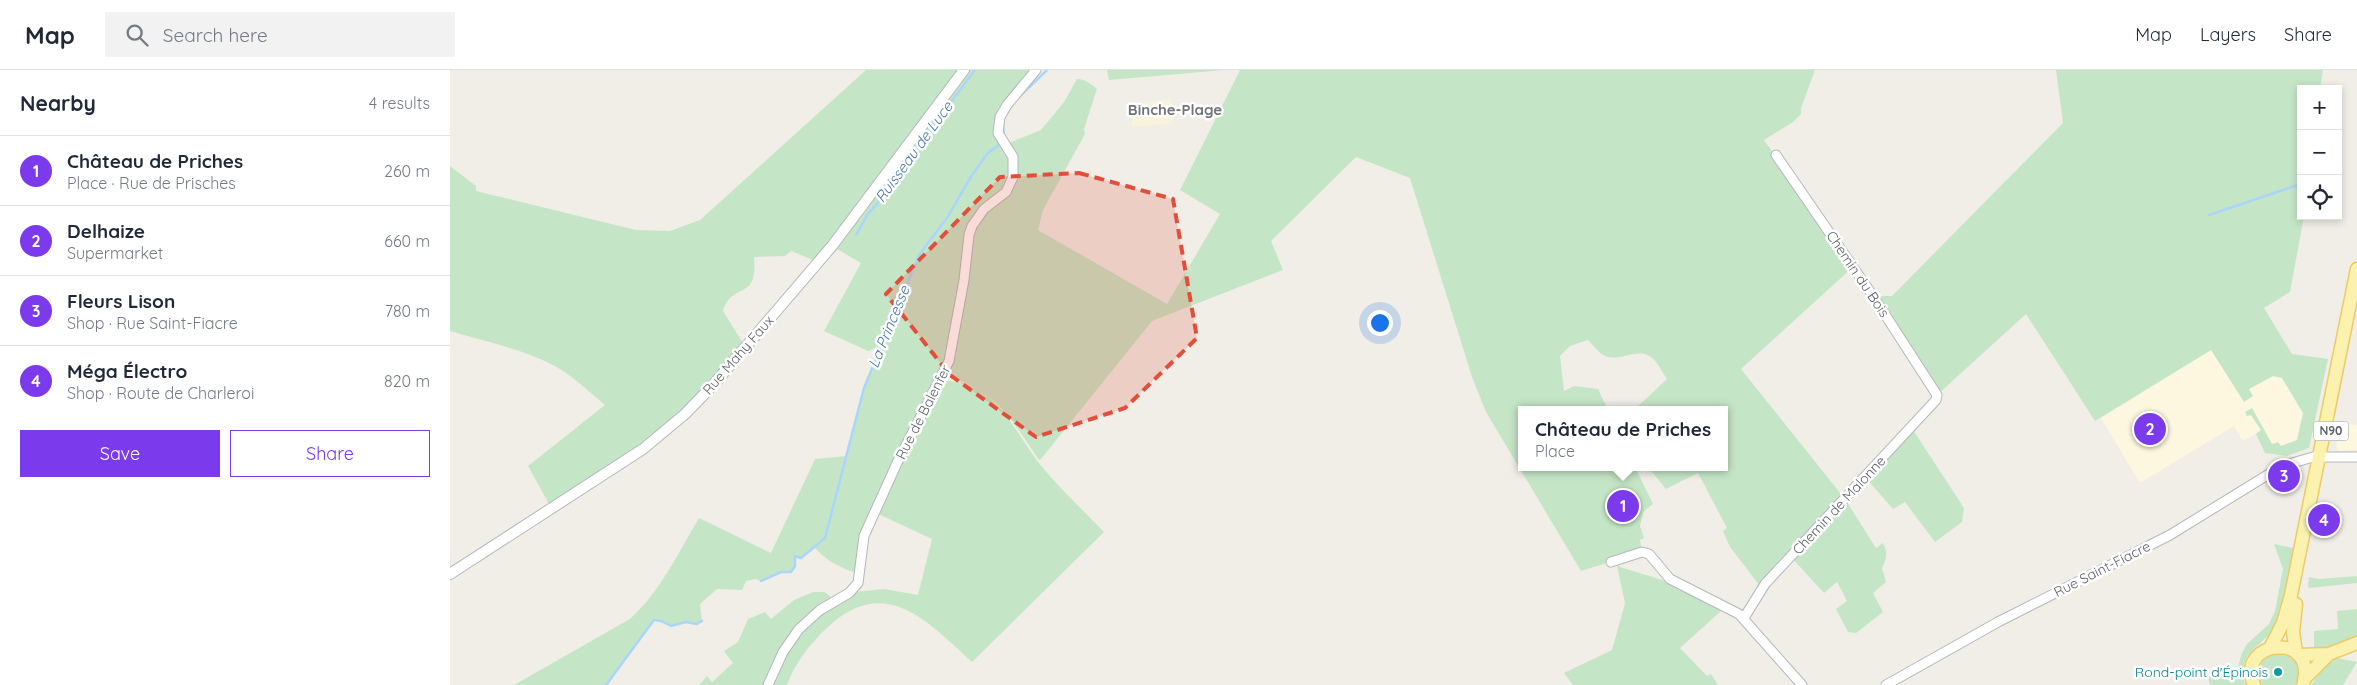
<!DOCTYPE html>
<html lang="en">
<head>
<meta charset="utf-8">
<style>
  :root { --surface:#fff; --page:#f2f2f3; --text:#1f2937; --muted:#747a83; --line:#e0e1e3; --accent:#7c3aed }
  body { margin:0; font-family:Quicksand,sans-serif; background:var(--page); color:var(--text) }
  .controls { position:absolute; right:15px; top:15px; display:grid; overflow:hidden; border-radius:0px; box-shadow:0 2px 8px #0003 }
  .controls button { width:45px; height:45px; display:grid; place-items:center; padding:0; border:0; border-bottom:1px solid var(--line); background:var(--surface); color:var(--text); font:25px sans-serif }
  .you { position:absolute; left:929px; top:252px; width:18px; height:18px; margin:-12px; border:4px solid #fff; border-radius:50%; background:#1a73e8; box-shadow:0 0 0 8px #1a73e833 }
  .badge { display:grid; place-items:center; width:32px; height:32px; border-radius:50%; background:var(--accent); color:#fff; font-size:16px; font-weight:700 }
  .pin { position:absolute; translate:-50% -50%; border:2px solid #fff; box-shadow:0 1px 5px #0006 }
  .popup { position:absolute; left:1068px; top:336px; width:210px; height:65px; box-sizing:border-box; display:grid; place-content:center; border-radius:0px; background:var(--surface); filter:drop-shadow(0 1px 4px #0005); font-size:16px; white-space:nowrap; color:var(--muted) }
  .popup b { font-size:19px; color:var(--text) }
  .popup::after { content:''; position:absolute; left:50%; top:100%; margin-left:-10px; border:10px solid transparent; border-top-color:var(--surface) }
  .list { margin:0; padding:0; list-style:none }
  h2 { display:flex; justify-content:space-between; align-items:center; height:65px; margin:0; padding:0 20px; font-size:21px }
  h2 small { font-size:16px; font-weight:400; color:var(--muted) }
  .list li { display:grid; grid-template-columns:32px 1fr auto; gap:15px; align-items:center; box-sizing:border-box; height:70px; padding:0 20px; border-top:1px solid var(--line) }
  .list b { display:block; font-size:19px; white-space:nowrap }
  .list p { margin:0; font-size:16px; white-space:nowrap; color:var(--muted) }
  .list em { font-size:16px; font-style:normal; color:var(--muted) }
  .actions { display:flex; gap:10px; padding:15px 20px }
  .actions a { flex:1; padding:11px 0; border:1px solid var(--accent); border-radius:0px; text-align:center; font-size:18px; color:var(--accent) }
  .actions .main { background:var(--accent); color:#fff }
  .icon { flex:none; width:28px; height:28px; fill:none; stroke:currentColor; stroke-width:2; stroke-linecap:round; stroke-linejoin:round }
  .map { position:relative; flex:none; width:1907px; height:615px; overflow:hidden }
  header { display:flex; align-items:center; gap:30px; box-sizing:border-box; height:70px; padding:0 25px; background:var(--surface); border-bottom:1px solid var(--line) }
  header strong { font-size:24px }
  nav { display:flex; gap:28px; margin-inline-start:auto; font-size:18px }
  .search { width:350px; height:45px; background:var(--page); display:flex; align-items:center; gap:12px; box-sizing:border-box; padding:0 18px; border-radius:0px; color:var(--muted); font-size:19px }
  main { display:flex }
  aside { flex:1; background:var(--surface) }
  .map>svg:first-child { display:block }
  .commercial { fill:#fdf7df }
  .green { fill:#c5e6c6 }
  .sand { fill:#f9f3d9 }
  .lines { fill:none; stroke-linecap:round; stroke-linejoin:round }
  .stream { stroke:#abd6fc; stroke-width:2.5 }
  .minor-casing { stroke:#b4b7bb; stroke-width:11 }
  .tertiary-casing { stroke:#b4b7bb; stroke-width:12 }
  .primary-casing { stroke:#eccb64; stroke-width:15 }
  .minor { stroke:#fff; stroke-width:9 }
  .tertiary { stroke:#fff; stroke-width:10 }
  .primary { stroke:#fcf2b0; stroke-width:12 }
  .marked { fill:#e34e3a; fill-opacity:0.2; stroke:#e34e3a; stroke-width:4; stroke-dasharray:10 6; stroke-linejoin:round }
  .culture-dot { fill:#0f9aa8; stroke:#fff; stroke-width:2 }
  .labels { text-anchor:middle; stroke-width:5; stroke-linejoin:round; paint-order:stroke }
  .shield { fill:#fff; stroke:#8e9195; stroke-width:1 }
  .shield-label { font-size:12px; font-weight:bold; fill:#5e6267 }
  .street-label { font-size:14px; fill:#5e6267; stroke:#fff }
  .culture-label { font-size:14px; fill:#0d838f; stroke:#fff; text-anchor:end }
  .neighbourhood-label { font-size:15px; font-weight:bold; fill:#707479; stroke:#fff }
  .water-label { font-size:15px; font-style:italic; fill:#4776ae; stroke:#fff }
</style>
</head>
<body>
<header>
<strong>Map</strong>
<div class="search"><svg class="icon" aria-label="search" viewBox="0 0 24 24"><circle cx="10" cy="10" r="6"/><path d="M15 15l6 6"/></svg>Search here</div>
<nav><a>Map</a><a>Layers</a><a>Share</a></nav>
</header>
<main>
<aside>
<h2>Nearby<small>4 results</small></h2>
<ul class="list">
<li><span class="badge">1</span><div><b>Château de Priches</b><p>Place · Rue de Prisches</p></div><em>260 m</em></li>
<li><span class="badge">2</span><div><b>Delhaize</b><p>Supermarket</p></div><em>660 m</em></li>
<li><span class="badge">3</span><div><b>Fleurs Lison</b><p>Shop · Rue Saint-Fiacre</p></div><em>780 m</em></li>
<li><span class="badge">4</span><div><b>Méga Électro</b><p>Shop · Route de Charleroi</p></div><em>820 m</em></li>
</ul>
<div class="actions"><a class="main">Save</a><a>Share</a></div>
</aside>
<div class="map">
<svg width="1907" height="615" viewBox="0 0 1907 615">
  <rect width="100%" height="100%" fill="#f0eee7"/>
  <g class="commercial">
    <polygon points="1761,280 1799,319 1823,306 1832,308 1853,343 1847,370 1830,376 1823,375 1813,359 1793,371 1784,356 1690,413 1651,348"/>
    <polygon points="1891,353 1907,355 1907,380 1888,381 1886,378"/>
  </g>
  <g class="green">
    <path d="M416 0H586L548 55 556 74 591 60 614 32 627 9C635 9 641 14 647 19L634 59 635 64 593 140 588 160 717 234 770 144 730 120 790 0H1365L1351 38V44L1343 52 1314 70 1403 197 1291 299 1395 429 1426 478 1433 473C1438 483 1437 488 1432 498L1436 512 1423 523 1433 542 1406 563 1398 562 1386 539 1397 531 1387 512 1374 523 1341 487 1313 520 1280 477 1273 461 1277 458 1248 403 1216 419 1198 397H1274V340H1184L1217 309C1211 301 1207 289 1197 285 1184 279 1169 292 1155 286 1149 283 1143 275 1138 270L1120 276 1110 286 1114 321 1124 316 1148 319 1158 340H1072V397H1185L1203 434 1193 442 1190 456 1194 468 1190 470 1192 482 1131 501 1036 342 1022 307 960 108 906 87 821 171 833 200 702 251 591 389 589 390C559 346 547 320 492 305L416 460 409 504C391 498 378 492 365 478L351 488 345 486V496L341 502H331L311 511 305 509 296 511 292 520 267 519 250 534 252 551 247 554 236 552 221 556 211 551 204 550 156 615H64L180 549C210 522 228 483 249 448L321 483 365 389 397 386 414 318 433 276 418 281 374 261 411 193 382 176 368 192 341 181 335 186 304 187C308 233 283 210 273 241L293 273V281L228 345 193 374 99 434 78 396 155 335C137 320 120 303 99 293 68 278 33 271 0 261V96L26 116V121L186 160 220 161 250 150Z"/>
    <polygon points="657,0 775,0 659,10"/>
    <polygon points="1606,0 1873,0 1870,19 1851,19 1851,146 1854,146 1840,222 1814,238 1842,284 1878,289 1859,378 1837,386 1815,383 1806,364 1811,360 1801,345 1797,346 1795,342 1802,338 1822,374 1828,372 1831,376 1847,370 1853,343 1832,308 1823,306 1799,319 1803,326 1794,332 1761,280 1645,351 1576,244 1487,325 1423,226 1442,226 1613,53"/>
    <path d="M495 311C546 309 566 366 593 398 612 421 634 441 654 462L522 592C478 552 436 504 379 556 361 572 345 593 337 615H320L334 584 362 549 404 522 434 519 468 525 482 469 426 443 490 314Z"/>
    <polygon points="1461,357 1514,438 1512,452 1485,472 1455,432 1443,439 1415,407"/>
    <path d="M1824 474 1843 478C1842 496 1835 530 1830 547 1820 577 1784 577 1795 615H1760L1758 607 1787 600 1792 583 1797 574 1819 554 1825 541 1833 499Z"/>
    <polygon points="1167,496 1222,513 1271,541 1230,578 1257,606 1261,604 1268,615 1123,615 1114,603 1162,580 1175,533"/>
    <polygon points="1907,506 1907,513 1859,518 1858,516 1859,507 1869,509"/>
    <polygon points="363,522 375,522 383,529 367,538 315,615 249,615 257,606 262,612 283,593 274,581 288,572 298,549 315,542 321,549 344,530"/>
    <polygon points="1907,539 1907,566 1879,578 1864,581 1864,561 1888,559 1887,541"/>
    <path d="M1822 584C1841 584 1857 594 1846 615H1812C1804 601 1810 591 1822 584Z"/>
    <polygon points="1887,588 1907,592 1893,615 1861,615 1873,598"/>
  </g>
  <polygon class="sand" points="721,29 722,53 682,57 680,34"/>
  <g class="lines">
    <g class="stream">
      <polyline points="571,25 597,0"/>
      <polyline points="553,55 554,66"/>
      <polyline points="1759,145 1851,114"/>
      <polyline points="406,165 418,144 430,130 432,124 462,87 479,61 493,46 503,29 525,0"/>
      <polyline points="311,511 331,502 341,502 345,496 345,486 351,488 375,468 414,318 469,185 497,148 522,105 537,84 551,73"/>
      <polyline points="156,615 204,550 211,551 221,556 236,552 247,554 252,551"/>
    </g>
    <g class="minor-casing">
      <g id="minor">
        <polyline points="1161,492 1192,482 1199,484 1220,509 1289,544 1352,615"/>
        <polyline points="1294,548 1315,514 1486,330 1487,325 1423,226 1326,85"/>
        <polyline points="318,615 333,582 349,559 370,540 399,523 408,513 414,466 447,393 499,291 514,210 519,165 522,156 534,139 556,122 563,107 563,87 548,63 550,47 557,35 586,0"/>
        <polyline points="1436,615 1548,552 1720,465 1832,396 1863,387 1907,387"/>
      </g>
    </g>
    <g class="tertiary-casing">
      <polyline id="tertiary" points="0,504 193,379 235,344 264,314 382,176 514,0"/>
    </g>
    <g class="primary-casing">
      <g id="primary">
        <polyline points="1820,578 1833,553 1841,525 1907,199"/>
        <polyline points="1846,582 1843,562 1846,534"/>
        <polyline points="1849,585 1879,584 1907,573"/>
        <polyline points="1856,607 1879,584"/>
        <path d="M1804 615C1784 570 1869 560 1853 615"/>
      </g>
    </g>
    <use href="#minor" class="minor"/>
    <use href="#tertiary" class="tertiary"/>
    <use href="#primary" class="primary"/>
  </g>
  <path class="marked" d="M629 103 723 129 747 268 675 338 586 367 500 305 436 224 550 107Z"/>
  <circle class="culture-dot" cx="1828" cy="602" r="5"/>
  <g class="labels">
    <rect class="shield" x="1863.5" y="351.5" width="35" height="19" rx="4"/>
    <g class="shield-label">
      <text x="1881" y="365">N90</text>
    </g>
    <g class="street-label">
      <text transform="translate(1408 204) rotate(56)" y="5">Chemin du Bois</text>
      <text transform="translate(288 285) rotate(-49)" y="5">Rue Mahy Faux</text>
      <text transform="translate(473 342) rotate(-63)" y="5">Rue de Balenfer</text>
      <text transform="translate(1389 435) rotate(-47)" y="5">Chemin de Malonne</text>
      <text transform="translate(1652 499) rotate(-27)" y="5">Rue Saint-Fiacre</text>
    </g>
    <g class="culture-label">
      <text x="1818" y="607">Rond-point d'Épinois</text>
    </g>
    <g class="neighbourhood-label">
      <text x="725" y="45">Binche-Plage</text>
    </g>
    <g class="water-label">
      <text transform="translate(464 82) rotate(-54)" y="5">Ruisseau de Luce</text>
      <text transform="translate(439 257) rotate(-68)" y="5">La Princesse</text>
    </g>
  </g>
</svg>
<div class="controls">
<button>+</button>
<button>−</button>
<button><svg class="icon" aria-label="locate" viewBox="0 0 24 24"><circle cx="12" cy="12" r="6"/><path d="M12 2v4M12 18v4M2 12h4M18 12h4"/></svg></button>
</div>
<div class="you"></div>
<div class="pin badge" style="left:1173px;top:436px">1</div>
<div class="popup"><b>Château de Priches</b>Place</div>
<div class="pin badge" style="left:1700px;top:359px">2</div>
<div class="pin badge" style="left:1834px;top:406px">3</div>
<div class="pin badge" style="left:1874px;top:450px">4</div>
</div>
</main>
</body>
</html>
